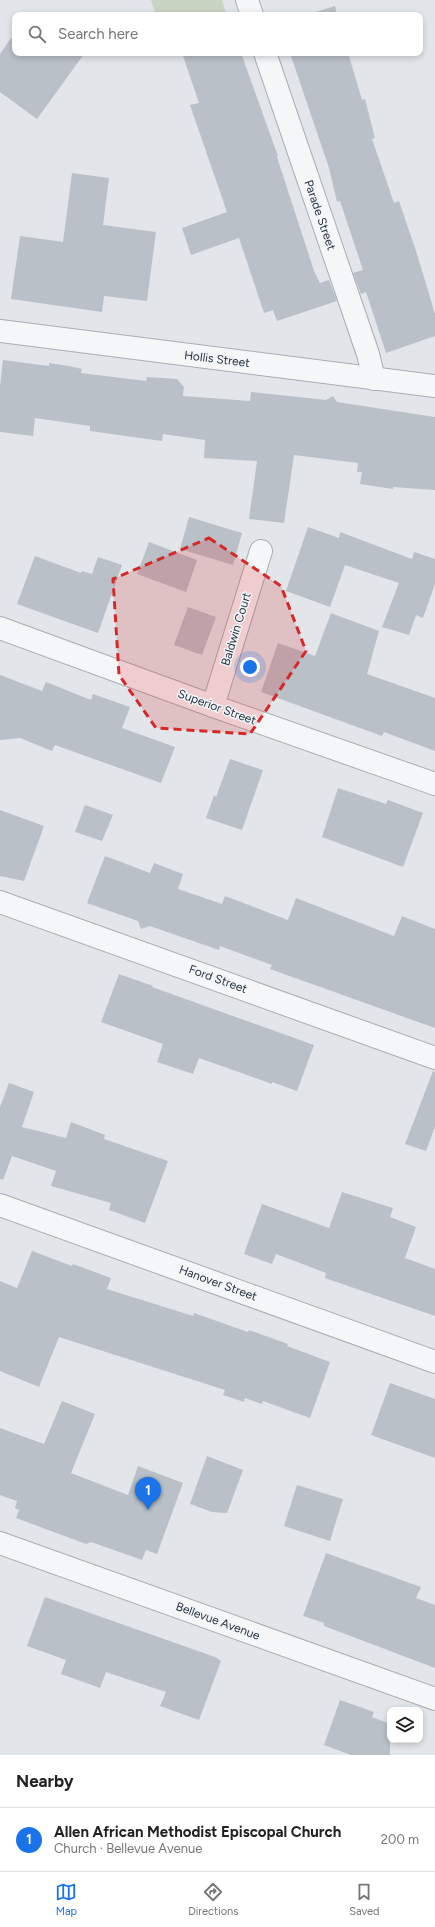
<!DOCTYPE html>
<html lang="en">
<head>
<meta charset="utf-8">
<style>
  :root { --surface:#fff; --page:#f2f2f2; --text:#222; --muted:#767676; --line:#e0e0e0; --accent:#1a73e8 }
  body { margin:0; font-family:Figtree,sans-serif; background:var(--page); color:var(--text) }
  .controls { position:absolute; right:12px; bottom:12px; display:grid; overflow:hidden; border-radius:8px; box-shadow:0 2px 6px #0003 }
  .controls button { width:36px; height:36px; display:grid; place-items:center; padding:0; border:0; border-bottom:1px solid var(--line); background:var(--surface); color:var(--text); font:20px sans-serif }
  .you { position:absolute; left:250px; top:667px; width:14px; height:14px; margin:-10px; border:3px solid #fff; border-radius:50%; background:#1a73e8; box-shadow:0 0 0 6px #1a73e833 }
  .badge { display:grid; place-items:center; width:26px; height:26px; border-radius:50%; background:var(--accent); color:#fff; font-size:13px; font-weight:700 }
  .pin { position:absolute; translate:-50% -33px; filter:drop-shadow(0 1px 2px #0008) }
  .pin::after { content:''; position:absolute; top:21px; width:14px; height:12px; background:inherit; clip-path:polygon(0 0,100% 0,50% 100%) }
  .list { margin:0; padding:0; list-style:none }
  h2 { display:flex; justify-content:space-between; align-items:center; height:52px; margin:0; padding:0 16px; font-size:17px }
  h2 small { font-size:13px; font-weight:400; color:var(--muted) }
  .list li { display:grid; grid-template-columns:26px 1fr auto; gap:12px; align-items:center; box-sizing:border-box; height:64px; padding:0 16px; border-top:1px solid var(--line) }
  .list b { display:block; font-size:15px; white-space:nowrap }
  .list p { margin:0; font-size:13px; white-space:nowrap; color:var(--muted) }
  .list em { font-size:13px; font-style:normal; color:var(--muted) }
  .icon { flex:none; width:22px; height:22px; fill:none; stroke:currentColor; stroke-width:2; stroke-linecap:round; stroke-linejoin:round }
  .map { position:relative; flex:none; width:435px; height:1755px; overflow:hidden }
  .search { position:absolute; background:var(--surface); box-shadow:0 2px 6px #0003; left:12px; right:12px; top:12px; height:44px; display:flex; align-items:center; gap:10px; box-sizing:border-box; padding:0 14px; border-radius:8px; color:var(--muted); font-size:15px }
  .sheet { height:116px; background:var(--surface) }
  nav { display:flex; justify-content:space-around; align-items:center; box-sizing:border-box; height:56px; border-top:1px solid var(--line); background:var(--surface); font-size:11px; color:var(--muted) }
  nav a { display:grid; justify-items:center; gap:2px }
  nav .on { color:var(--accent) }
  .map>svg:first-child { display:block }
  .green { fill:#c9d4c3 }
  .building { fill:#b9c0c7 }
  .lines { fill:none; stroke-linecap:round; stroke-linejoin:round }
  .minor-casing { stroke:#a7adb4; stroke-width:24 }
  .minor { stroke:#f5f6f8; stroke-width:22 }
  .marked { fill:#d62828; fill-opacity:0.2; stroke:#d62828; stroke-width:3; stroke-dasharray:8 5; stroke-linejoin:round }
  .labels { text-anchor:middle; stroke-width:3; stroke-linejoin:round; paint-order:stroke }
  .street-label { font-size:12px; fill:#2a3542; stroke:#f2f5f8 }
</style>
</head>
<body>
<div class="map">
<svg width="435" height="1755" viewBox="0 0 435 1755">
  <rect width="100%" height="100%" fill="#e2e6ea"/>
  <polygon class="green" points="151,0 222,0 227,15 156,15"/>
  <g class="building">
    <polygon points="335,6 337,15 306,15"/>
    <polygon points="11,38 15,41 15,53 84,54 37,119 0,92 0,54"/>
    <polygon points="182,53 241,53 278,156 277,157 314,271 320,283 329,280 337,301 277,321 273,310 264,313 239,238 191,255 182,228 227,212 190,105 199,103"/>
    <polygon points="290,53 348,53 362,100 365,99 375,138 372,139 394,203 399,201 417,254 435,314 435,336 386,353 366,292 361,294 353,273 363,270 340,201 337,202 329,168"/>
    <polygon points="72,173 109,178 103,225 156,232 147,301 104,296 102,312 11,299 20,236 63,242"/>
    <polygon points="3,360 49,366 49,363 69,366 82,369 81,373 146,381 147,377 177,379 184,387 183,396 250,401 251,392 326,400 333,396 337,402 435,417 435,490 393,487 393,489 360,484 362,472 357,472 358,463 294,455 284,523 249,519 257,461 204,458 205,440 163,434 162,441 90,431 90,426 35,418 33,436 0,432 0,386"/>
    <polygon points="189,517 242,533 233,565 180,549"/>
    <polygon points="308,527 339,538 340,532 412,559 414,552 435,559 435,584 423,618 416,615 409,635 382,627 399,583 345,565 330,607 286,591"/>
    <polygon points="149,542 197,560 186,592 137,574"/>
    <polygon points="35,556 81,573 82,571 92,574 98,557 122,565 98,633 17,604"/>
    <polygon points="188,607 216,617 202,655 174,645"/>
    <polygon points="331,613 379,631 367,674 435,698 435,751 384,732 382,736 261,692 278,643 315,656"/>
    <polygon points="0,675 42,691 46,682 91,700 93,694 130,707 122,728 175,747 161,783 55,745 52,751 20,738 0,740"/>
    <polygon points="230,759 263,770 242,830 206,818 214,795 216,797"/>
    <polygon points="338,788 386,804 388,800 423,813 403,867 322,837"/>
    <polygon points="85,805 113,815 102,841 75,832"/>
    <polygon points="0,810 44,826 24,881 0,876"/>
    <polygon points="105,856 150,873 154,863 183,874 178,889 222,904 225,896 288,920 296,898 394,936 402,916 435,929 435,1028 270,969 272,965 220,946 219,950 150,926 141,929 138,921 87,903"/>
    <polygon points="119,974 153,986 152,987 314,1045 297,1091 272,1082 272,1084 199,1058 193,1074 157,1062 163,1044 101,1022"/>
    <polygon points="433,1071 435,1072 435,1127 426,1151 405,1144"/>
    <polygon points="9,1083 34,1092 22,1127 66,1138 71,1122 105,1135 104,1139 168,1161 145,1223 109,1210 111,1203 51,1186 56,1171 12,1156 3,1180 0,1179 0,1107"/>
    <polygon points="342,1192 393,1208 390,1217 416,1227 405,1258 435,1269 435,1316 325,1278 326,1273 276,1254 272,1264 244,1254 262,1204 329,1228"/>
    <polygon points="32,1251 72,1266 73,1264 111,1278 107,1289 193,1316 194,1313 248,1332 249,1330 288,1344 287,1346 330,1362 310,1418 263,1401 262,1404 245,1398 244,1402 223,1395 225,1390 59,1337 39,1387 0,1371 0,1281 17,1288"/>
    <polygon points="390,1383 435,1399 435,1458 371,1435"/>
    <polygon points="62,1401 95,1414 71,1473 128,1495 138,1466 183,1483 157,1554 146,1550 142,1560 91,1542 86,1544 16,1518 19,1510 15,1508 17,1501 0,1495 0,1428 44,1444"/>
    <polygon points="207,1456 243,1470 227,1513 212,1512 190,1504"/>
    <polygon points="297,1485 343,1499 330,1541 284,1526"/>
    <polygon points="326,1553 421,1587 416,1598 435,1605 435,1668 324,1626 324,1623 303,1616"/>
    <polygon points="45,1597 215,1657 221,1661 199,1720 160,1706 166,1692 106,1672 100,1688 61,1674 66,1660 27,1646"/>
    <polygon points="340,1700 374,1712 372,1717 390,1724 390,1755 351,1755 324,1745"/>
  </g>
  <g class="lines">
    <g class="minor-casing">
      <g id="minor">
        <polyline points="247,0 252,15"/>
        <polyline points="265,53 368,354 374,379"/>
        <polyline points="0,331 435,386"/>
        <polyline points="0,628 213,706 435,784"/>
        <polyline points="213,706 261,551"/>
        <polyline points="0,902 435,1058"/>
        <polyline points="0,1205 435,1362"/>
        <polyline points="0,1543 435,1699"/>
      </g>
    </g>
    <use href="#minor" class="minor"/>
  </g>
  <path class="marked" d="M209 538 281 586 306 651 250 734 156 728 119 675 113 579Z"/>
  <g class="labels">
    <g class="street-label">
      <text transform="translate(320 215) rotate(71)" y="4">Parade Street</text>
      <text transform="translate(217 359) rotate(7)" y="4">Hollis Street</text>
      <text transform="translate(236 629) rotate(-73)" y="4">Baldwin Court</text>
      <text transform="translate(217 707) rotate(20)" y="4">Superior Street</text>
      <text transform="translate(218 979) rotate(20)" y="4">Ford Street</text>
      <text transform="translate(218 1283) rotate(20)" y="4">Hanover Street</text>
      <text transform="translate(218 1621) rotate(20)" y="4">Bellevue Avenue</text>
    </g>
  </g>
</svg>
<div class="controls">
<button><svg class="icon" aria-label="layers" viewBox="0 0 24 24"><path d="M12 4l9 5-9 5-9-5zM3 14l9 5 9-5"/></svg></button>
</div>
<div class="you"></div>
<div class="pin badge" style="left:148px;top:1510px">1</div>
<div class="search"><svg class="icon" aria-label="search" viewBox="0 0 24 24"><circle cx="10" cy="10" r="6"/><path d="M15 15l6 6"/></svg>Search here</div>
</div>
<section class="sheet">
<h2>Nearby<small></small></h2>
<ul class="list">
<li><span class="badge">1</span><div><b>Allen African Methodist Episcopal Church</b><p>Church · Bellevue Avenue</p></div><em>200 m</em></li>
</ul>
</section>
<nav>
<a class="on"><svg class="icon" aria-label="map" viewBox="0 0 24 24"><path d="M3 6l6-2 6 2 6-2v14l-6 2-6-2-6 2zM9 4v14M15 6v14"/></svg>Map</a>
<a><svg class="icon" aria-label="directions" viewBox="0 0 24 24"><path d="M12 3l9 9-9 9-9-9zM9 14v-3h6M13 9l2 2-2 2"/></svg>Directions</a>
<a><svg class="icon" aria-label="saved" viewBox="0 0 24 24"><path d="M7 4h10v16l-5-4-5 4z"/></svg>Saved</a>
</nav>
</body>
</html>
